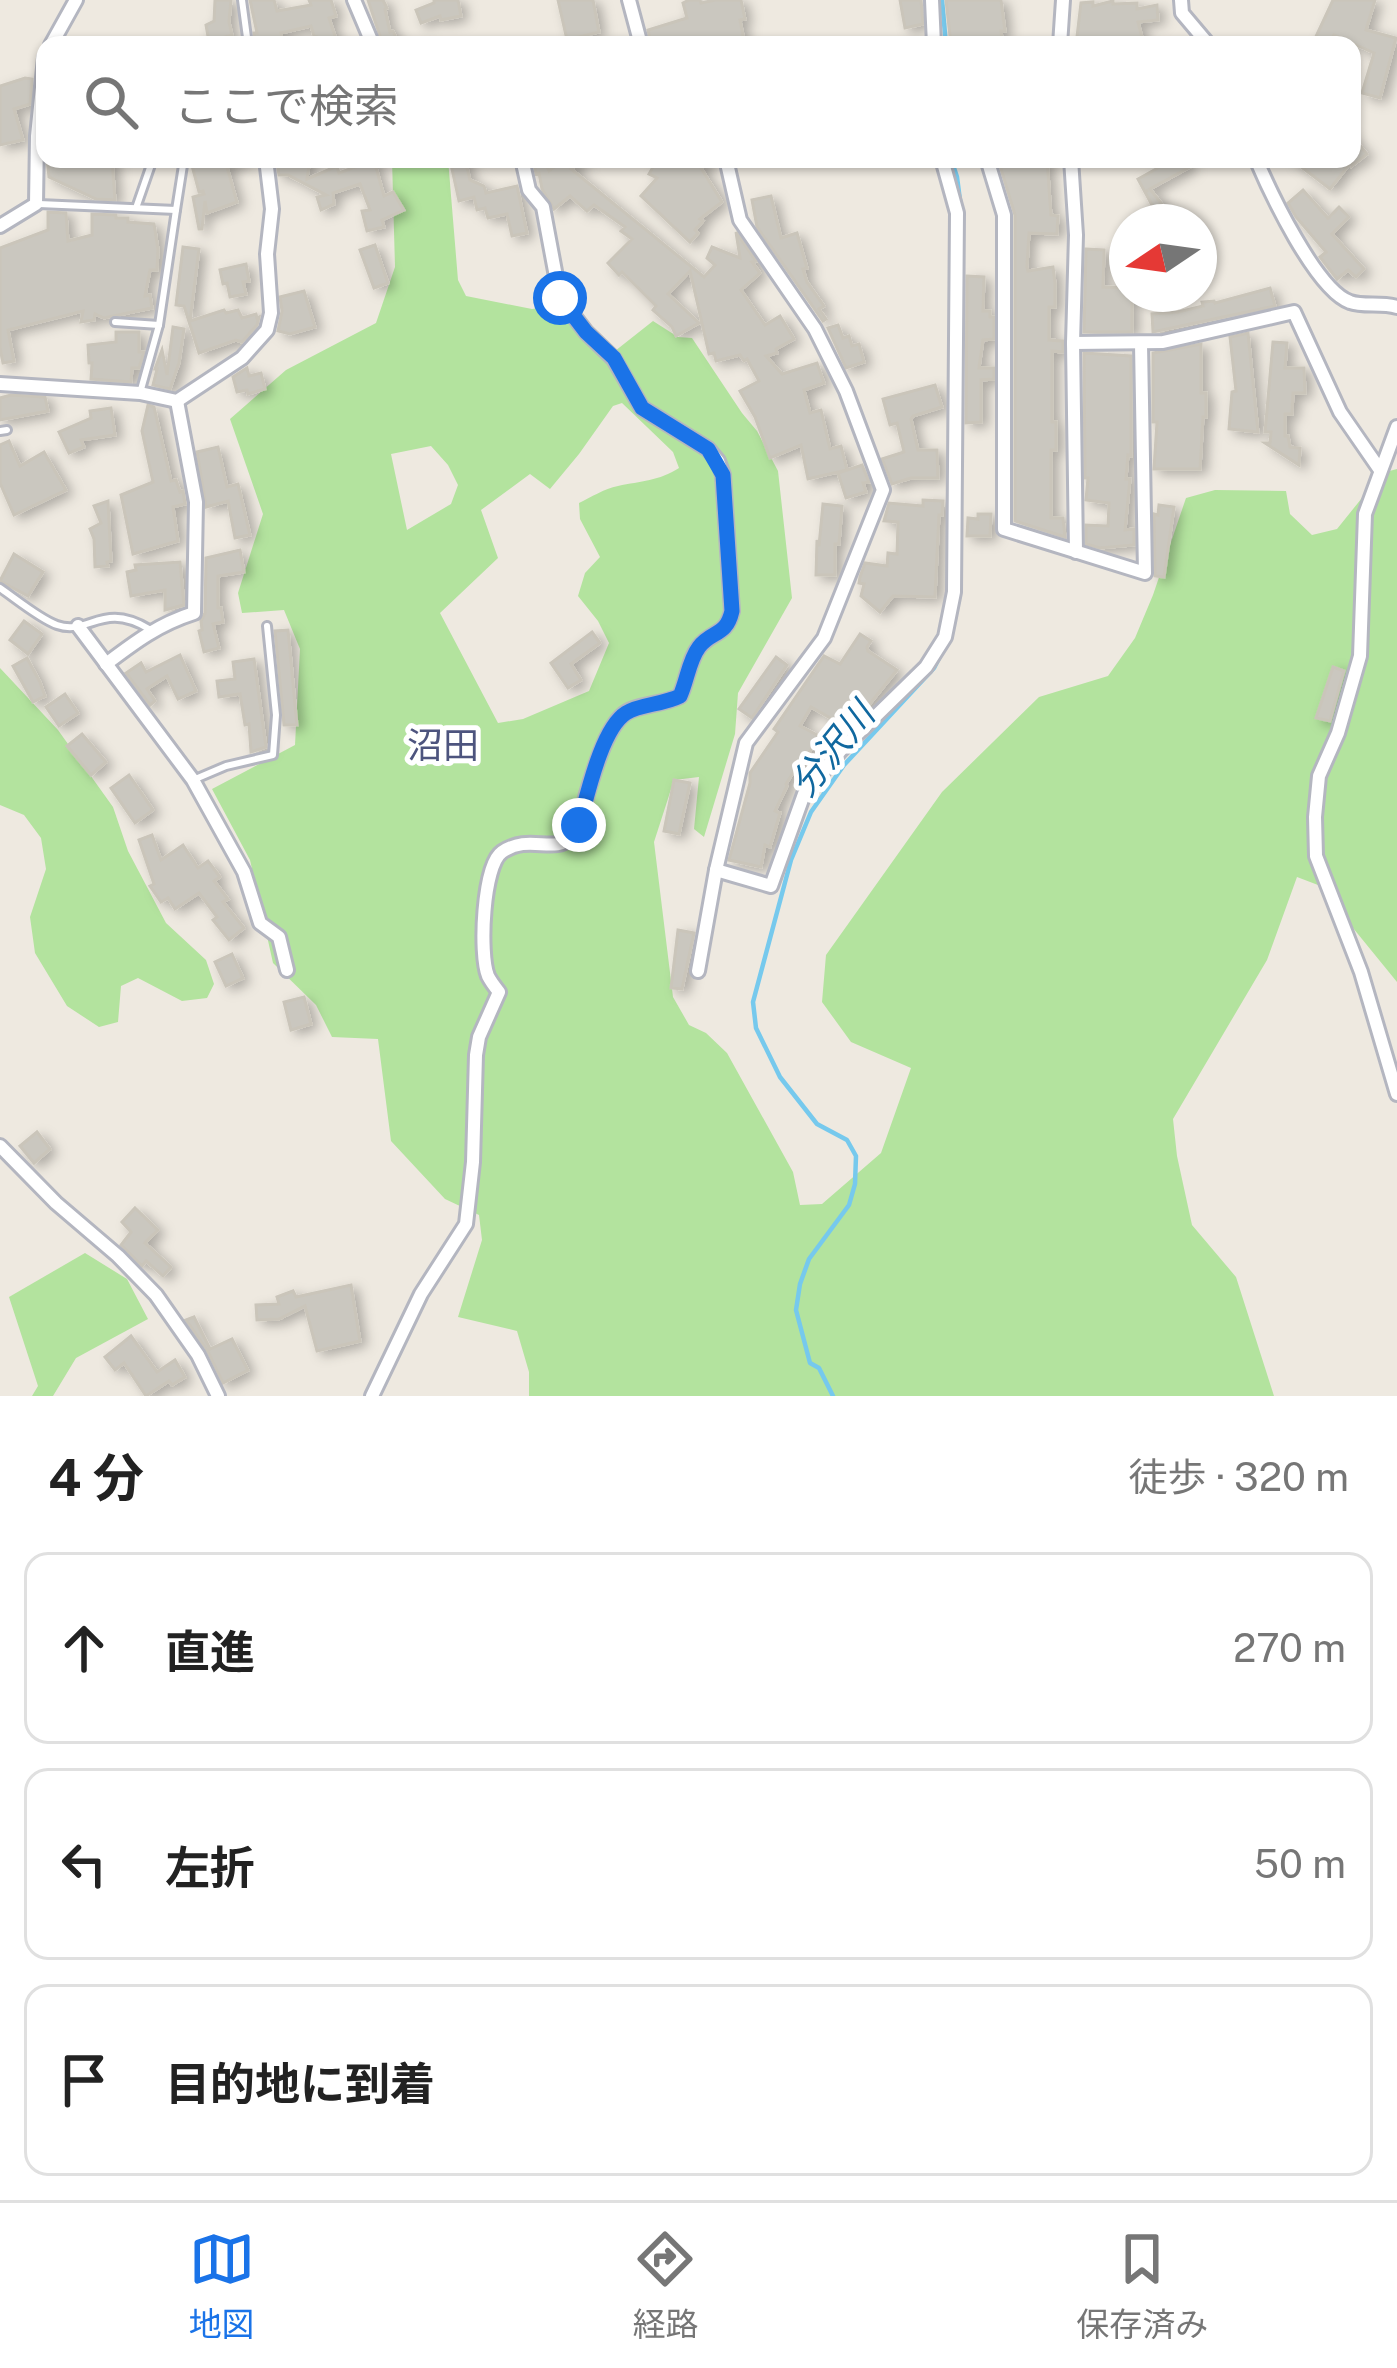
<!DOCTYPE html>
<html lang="ja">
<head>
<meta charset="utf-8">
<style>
  :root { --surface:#fff; --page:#f6f6f6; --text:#222; --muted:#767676; --line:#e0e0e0; --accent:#1a73e8 }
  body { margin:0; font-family:"Public Sans","Noto Sans JP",sans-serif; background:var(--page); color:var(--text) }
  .compass { position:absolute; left:1109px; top:204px; width:108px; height:108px; border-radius:50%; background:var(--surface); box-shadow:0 3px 9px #0004; rotate:257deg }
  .stop { position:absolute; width:36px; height:36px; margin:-27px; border:9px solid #1a73e8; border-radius:50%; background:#fff }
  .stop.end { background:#1a73e8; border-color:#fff; box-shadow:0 3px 12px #0008 }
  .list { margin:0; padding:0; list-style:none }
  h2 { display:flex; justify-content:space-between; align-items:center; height:156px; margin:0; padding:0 48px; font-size:51px }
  h2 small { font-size:39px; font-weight:400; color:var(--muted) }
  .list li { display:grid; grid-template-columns:78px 1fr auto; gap:36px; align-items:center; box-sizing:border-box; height:192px; margin:0 24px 24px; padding:0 24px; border:3px solid var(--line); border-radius:24px }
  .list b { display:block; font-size:45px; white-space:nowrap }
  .list em { font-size:39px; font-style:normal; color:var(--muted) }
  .icon { flex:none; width:66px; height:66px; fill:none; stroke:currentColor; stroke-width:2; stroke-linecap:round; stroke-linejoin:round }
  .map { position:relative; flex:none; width:1397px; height:1396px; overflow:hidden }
  .search { position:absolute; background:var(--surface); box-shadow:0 3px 9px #0004; left:36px; right:36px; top:36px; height:132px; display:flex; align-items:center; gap:30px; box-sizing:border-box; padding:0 42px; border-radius:24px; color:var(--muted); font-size:45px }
  .sheet { height:804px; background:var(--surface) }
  nav { display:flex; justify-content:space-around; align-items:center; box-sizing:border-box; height:168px; border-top:3px solid var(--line); background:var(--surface); font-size:33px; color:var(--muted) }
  nav a { display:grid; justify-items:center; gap:6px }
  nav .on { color:var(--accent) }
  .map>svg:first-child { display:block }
  .green { fill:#b3e39e; fill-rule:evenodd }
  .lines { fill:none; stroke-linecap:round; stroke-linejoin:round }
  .stream { stroke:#76c9ed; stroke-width:4.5 }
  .building { fill:#cac7bf; stroke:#cac5ba; stroke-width:3; filter:url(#shadow) }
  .lane-casing { stroke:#b4b6c0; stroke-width:12 }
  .street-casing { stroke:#b4b6c0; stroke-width:18 }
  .lane { stroke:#fff; stroke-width:6 }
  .street { stroke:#fff; stroke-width:12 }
  .route { stroke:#1a73e8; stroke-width:15 }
  .labels { text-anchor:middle; stroke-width:10; stroke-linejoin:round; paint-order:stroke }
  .neighbourhood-label { font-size:36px; fill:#4d547e; stroke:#fff }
  .water-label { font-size:36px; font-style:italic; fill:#10689f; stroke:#fff }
</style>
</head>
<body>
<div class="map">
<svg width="1397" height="1396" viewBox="0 0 1397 1396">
  <defs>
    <filter id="shadow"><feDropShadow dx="6" dy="4" stdDeviation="6" flood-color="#0004"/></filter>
  </defs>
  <rect width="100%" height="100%" fill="#eee9e0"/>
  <g class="green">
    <path d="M392 159H448L458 280 466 296 532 309 552 306 615 351 653 321 678 337 692 338 742 413 757 431 778 471 792 598 738 693 735 734 704 837 694 829 699 777 674 780 654 842 673 997 689 1025 706 1033 727 1053 793 1172 800 1205 822 1204 881 1153 911 1068 851 1042 822 1002 826 955 942 792 1039 697 1108 676 1135 638 1153 595 1186 498 1215 490 1286 491 1290 514 1312 535 1337 529 1382 473 1397 469V982L1318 885 1297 877 1267 960 1173 1119 1177 1156 1192 1225 1236 1277 1274 1396H529V1372L517 1331 458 1317 482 1240 479 1215 445 1199 391 1141 378 1039 332 1037 316 1005 273 963 250 860 212 789 295 745 300 649 284 610 242 613 238 593 263 514 230 419 286 370 376 323 395 267ZM622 403 673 452 679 468C659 481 641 481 618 486 604 489 591 497 579 503L580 519 600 557 585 573 578 596 598 621 609 643 589 691 523 719 498 723 440 613 498 558 481 510 530 474 550 489 579 454 613 406ZM431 446 448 465 458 485 451 504 407 530 391 454Z"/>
    <polygon points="0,668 58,730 113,807 128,851 166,923 206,960 214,984 207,998 182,1001 138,978 121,986 118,1022 99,1027 67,1006 35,953 30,917 46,869 41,838 24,815 0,805"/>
    <polygon points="85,1253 127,1279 148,1319 76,1358 53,1396 32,1396 38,1386 9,1297"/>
  </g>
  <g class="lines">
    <g class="stream">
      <polyline points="942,0 946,45"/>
      <polyline points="951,159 957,177 961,208"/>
      <polyline points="961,454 962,256"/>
      <polyline points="953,628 959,598"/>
      <polyline points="833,1396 819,1368 810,1363 796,1310 800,1284 809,1259 849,1205 855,1184 856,1156 847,1140 817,1124 780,1077 756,1028 753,1002 791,860 811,812 844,765 934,668 941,654"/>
    </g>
  </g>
  <g class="building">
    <polygon points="215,0 231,0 229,22 232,35 209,42 206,25 214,21"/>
    <polygon points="250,0 274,0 277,11 311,5 309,0 331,0 336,16 329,18 338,45 314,36 311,26 281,33 283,45 255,45 254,33 257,33"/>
    <polygon points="368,0 383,0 387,8 385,9 390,32 393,31 399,45 383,45"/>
    <polygon points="434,0 458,0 461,16 441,20 440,16 421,23 416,10 434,3"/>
    <polygon points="558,0 593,0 599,32 567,40"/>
    <polygon points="689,0 700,0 701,3 715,0 741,0 745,19 740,20 745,45 651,45 648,30 687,18 683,3"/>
    <polygon points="900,0 921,0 923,24 905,28"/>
    <polygon points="946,0 1001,0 1005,31 1001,31 1002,38 980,40 981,45 951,45"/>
    <polygon points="1333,0 1375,0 1366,30 1396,38 1380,98 1362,93 1374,53 1334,35 1328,45 1312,45"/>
    <polygon points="1113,1 1113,4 1137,3 1137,9 1157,5 1158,20 1138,22 1144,45 1076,45 1081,3 1093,2 1093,6"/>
    <polygon points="25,78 32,79 30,104 14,109 23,140 0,145 0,86"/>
    <polygon points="1352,136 1367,154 1352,166 1352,161 1330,189 1291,159 1352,159"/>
    <polygon points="47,159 112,159 115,200 96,199 49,177"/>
    <polygon points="197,159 247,159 227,167 237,202 207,213 205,201 202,229 199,229 193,197 204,194 203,191 199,192 191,162"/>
    <polygon points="280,159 310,159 307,179 337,166 339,173 374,160 384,196 393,192 404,210 382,220 384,227 367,231 362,211 370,210 360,184 333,193 334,204 321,210 317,197 326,195 288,175 279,175 277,163"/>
    <polygon points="465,159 470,180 484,186 486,193 517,186 527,233 512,236 507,214 488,218 485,208 477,210 474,197 459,201 450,160"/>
    <polygon points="536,159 544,159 549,171 565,159 583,159 571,169 704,277 715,265 707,258 712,247 740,258 736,232 756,261 752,262 760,273 741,290 765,325 780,316 794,339 776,349 777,353 766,356 782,374 817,363 824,383 804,390 810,413 821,410 830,449 841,446 847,470 808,479 801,445 770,458 755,417 740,391 759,381 747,359 744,361 740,355 716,361 714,353 709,354 690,271 668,294 699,323 676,336 672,327 653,310 656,306 622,272 619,275 608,263 632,239 621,231 625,227 594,205 587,211 570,196 554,209 542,189 539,173 536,174 534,163"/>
    <polygon points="665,159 710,159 701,168 722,202 700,219 703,221 695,230 698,233 690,242 641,196 657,178 649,174 657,160 661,162"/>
    <polygon points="998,159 1003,161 1047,159 1051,215 1058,216 1057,234 1029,233 1027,267 1028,271 1053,267 1055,283 1055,307 1049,307 1049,340 1063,341 1063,352 1052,351 1052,422 1056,422 1056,450 1051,450 1051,518 1063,518 1065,537 1015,521 1015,215"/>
    <polygon points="1174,159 1185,159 1190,167 1150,189 1176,222 1161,222 1145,192 1148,190 1145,192 1138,179"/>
    <polygon points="1303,190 1328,218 1339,207 1349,217 1332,234 1364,269 1356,277 1348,270 1337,279 1320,257 1326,252 1296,217 1288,203"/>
    <polygon points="771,196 781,238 797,233 807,268 803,269 807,282 824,306 819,309 826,319 823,321 757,227 752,200"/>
    <polygon points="48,212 66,213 68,241 92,235 92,214 116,215 116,218 128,218 128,222 154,224 158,249 157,270 150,270 145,296 150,295 152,308 104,318 95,314 94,320 81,322 83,311 8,330 14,361 3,363 0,348 0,248 48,230"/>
    <polygon points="375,245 388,283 374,288 360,250"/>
    <polygon points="183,247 199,249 190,321 224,310 226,313 238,310 242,318 256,314 257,318 259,317 257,325 242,342 236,340 199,353 184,306 176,305"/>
    <polygon points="1086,249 1104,250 1103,287 1127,288 1127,294 1132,294 1132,332 1084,332"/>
    <polygon points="246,264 249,281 243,282 246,294 230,297 227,283 223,284 220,270"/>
    <polygon points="967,276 984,277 983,311 990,311 990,317 994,317 994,339 983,340 979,368 994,368 994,379 981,380 981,422 966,423"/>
    <polygon points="1270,288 1275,306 1153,332 1152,314 1178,312 1203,306 1202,302 1214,301 1215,303"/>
    <polygon points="304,291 315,327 290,334 278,331 282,311 280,297"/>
    <polygon points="838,325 843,338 849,336 852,346 859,344 864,362 846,368 828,328"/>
    <polygon points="173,327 184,329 179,363 170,389 153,385 157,369 155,369 162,350 167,375"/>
    <polygon points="116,332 139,332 139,352 144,352 139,368 132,368 131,382 91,379 92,363 89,363 88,345 116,342"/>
    <polygon points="1248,333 1258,432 1229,429 1232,392 1236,391 1230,337"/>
    <polygon points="1273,342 1287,343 1285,368 1304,368 1305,393 1293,393 1292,414 1285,414 1285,436 1288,436 1290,447 1300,448 1299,465 1265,443 1270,443 1271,432 1265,432"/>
    <polygon points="1201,344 1201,393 1206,393 1206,417 1203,417 1200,469 1154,469 1157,422 1153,422 1153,353"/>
    <polygon points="1084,353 1131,356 1131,456 1128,455 1126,479 1130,479 1125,530 1134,529 1134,545 1100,548 1086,544 1086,525 1108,526 1109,503 1086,500 1088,478 1085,478"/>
    <polygon points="247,368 249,376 261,373 265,389 248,394 247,390 237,392 233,377"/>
    <polygon points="935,385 942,407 913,416 911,419 918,450 937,450 938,478 911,478 892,484 882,459 904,452 897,423 890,425 883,399"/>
    <polygon points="11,395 45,397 48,411 0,420 0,398"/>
    <polygon points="148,405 154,407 171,481 176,480 180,492 183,491 185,504 173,507 178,541 133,554 121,495 153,482 142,431"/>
    <polygon points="111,408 115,435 81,440 84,447 69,453 59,432 91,418 90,411"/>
    <polygon points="9,441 20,466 44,452 66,490 14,515 0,483 0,445"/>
    <polygon points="218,447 227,487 238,484 250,535 235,538 228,501 206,507 197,452"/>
    <polygon points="862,465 869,482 863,483 866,492 846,498 838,473"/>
    <polygon points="923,500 943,501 942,515 939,515 935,597 893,596 880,612 861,596 864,584 859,583 860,577 865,563 887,566 888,553 897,554 898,522 884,521 889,503 923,506"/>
    <polygon points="108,501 111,561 107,562 108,566 95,567 94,539 90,529 101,523 94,506"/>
    <polygon points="823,504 842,506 839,544 835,544 835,575 816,575 817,540 819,546"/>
    <polygon points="1159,505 1174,507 1164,577 1155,576 1154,514 1158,515"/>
    <polygon points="978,514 991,514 990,536 967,536 968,518 978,519"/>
    <polygon points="240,550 244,572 218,576 218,608 221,608 223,622 213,624 219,648 204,652 199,631 202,630 201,621 205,613 206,558"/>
    <polygon points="14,554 43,572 28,596 0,581"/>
    <polygon points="180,562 184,605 165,610 165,590 131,596 127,572 136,570 135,565"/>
    <polygon points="24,621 42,634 28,654 10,640"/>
    <polygon points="288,630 297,725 284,725 275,631"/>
    <polygon points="592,632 600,643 571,664 581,680 568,688 551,663"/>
    <polygon points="860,634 871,641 867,647 868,651 897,670 864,711 857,706 833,739 823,731 832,719 811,707 800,726 819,736 802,765 799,763 786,784 787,786 775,811 780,813 770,847 765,845 761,867 729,860 750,783 750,773 778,732 774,729 824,656 840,664"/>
    <polygon points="180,655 196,691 178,699 167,676 147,689 155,701 150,705 126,673 141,663 146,672"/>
    <polygon points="776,657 787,665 752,718 739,709"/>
    <polygon points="27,658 40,682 45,696 33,702 13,666"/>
    <polygon points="254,659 266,747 251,752 249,724 245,725 240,694 219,697 217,681 235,679 233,662"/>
    <polygon points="1333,667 1344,671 1330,721 1316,718"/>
    <polygon points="65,694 78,713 59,726 46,707"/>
    <polygon points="82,734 106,762 91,775 67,746"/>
    <polygon points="129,775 153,810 135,823 111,788"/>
    <polygon points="674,780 690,783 679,834 664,831"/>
    <polygon points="152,835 161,860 183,845 198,868 208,861 220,877 214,881 228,899 223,902 244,928 229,940 213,920 217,917 199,893 175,909 168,898 161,902 150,886 154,884 139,840"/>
    <polygon points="678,930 694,933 682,989 671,988"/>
    <polygon points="232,954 243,978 226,986 215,962"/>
    <polygon points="304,997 311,1024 291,1030 284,1002"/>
    <polygon points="37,1132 50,1149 34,1163 20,1146"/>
    <polygon points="135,1208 158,1230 145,1243 171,1267 163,1276 146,1261 142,1266 121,1245 131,1232 122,1222"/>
    <polygon points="351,1285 360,1341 317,1351 305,1306 279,1319 257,1320 256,1305 279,1304 277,1297 293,1291 296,1297"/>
    <polygon points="194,1317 210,1349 232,1339 248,1370 223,1383 207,1350 186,1320"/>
    <polygon points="131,1336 157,1372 175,1360 185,1377 172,1385 169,1381 146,1396 124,1363 115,1370 105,1357"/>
  </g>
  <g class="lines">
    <g class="lane-casing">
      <g id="lane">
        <polyline points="242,0 248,45"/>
        <polyline points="39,204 176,210 184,159"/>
        <polyline points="136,208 153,159"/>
        <polyline points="115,322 159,325"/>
        <polyline points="140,393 159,325 176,210"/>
        <polyline points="0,431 7,430"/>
        <path d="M0 588C16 599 40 619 57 625 89 636 102 601 149 629"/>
        <polyline points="193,780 226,766 273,755 276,715 267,626"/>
      </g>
    </g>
    <g class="street-casing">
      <g id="street">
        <polyline points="354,0 373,45"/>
        <polyline points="629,0 641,45"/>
        <polyline points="932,0 934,45"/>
        <polyline points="1181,0 1182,13 1209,45"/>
        <polyline points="51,45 76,0"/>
        <polyline points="1060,45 1063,0"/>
        <polyline points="987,159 1004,215 1004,529 1145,573 1141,344"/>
        <polyline points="1071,159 1076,235 1073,343 1163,342 1294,312 1340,412 1380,470"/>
        <path d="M1256 159C1270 192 1316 290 1350 302 1363 307 1382 302 1397 307"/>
        <polyline points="0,226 36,204 37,136 45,58"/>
        <polyline points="1073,343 1076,552"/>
        <polyline points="0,384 140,393 177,401 242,358 267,330 271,313 267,254 272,209 266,159"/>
        <polyline points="1397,427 1365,514 1360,656 1338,733 1319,776 1315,817 1316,856 1361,972 1397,1094"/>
        <polyline points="78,626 193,780 244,872 260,923 279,937 287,970"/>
        <path d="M106 664C135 642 159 624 194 613L196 502 177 401"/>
        <polyline points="716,870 771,886 804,794 841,750 926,667 945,637 954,592 957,213 942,159"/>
        <polyline points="698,971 716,870 746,743 824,638 883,490 846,391 815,329 740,220 726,159"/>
        <polyline points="0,1146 56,1203 118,1256 156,1295 198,1355 218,1396"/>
        <path d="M372 1396 421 1294 466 1224 473 1162 476 1055 479 1037 499 992C495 987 491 982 488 976 479 954 483 865 502 852 530 833 553 855 572 837 582 827 583 807 587 794 594 771 607 724 627 712 640 704 662 705 680 696 687 681 689 660 699 647 712 630 726 637 732 611L723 475 718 461 708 449 642 408 614 359 586 332 560 298 543 207 529 190 522 159"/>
      </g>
    </g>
    <use href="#lane" class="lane"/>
    <use href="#street" class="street"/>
  </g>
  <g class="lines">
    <path class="route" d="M560 298 586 332 614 358 642 408 708 449 723 475 732 611C726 637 712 630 699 647 689 660 687 681 680 696 662 705 640 704 626 713 601 729 587 797 579 825"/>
  </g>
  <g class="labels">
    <g class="neighbourhood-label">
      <text x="443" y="758">沼田</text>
    </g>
    <g class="water-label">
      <text transform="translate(832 749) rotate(-51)" y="13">分沢川</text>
    </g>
  </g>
</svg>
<svg class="compass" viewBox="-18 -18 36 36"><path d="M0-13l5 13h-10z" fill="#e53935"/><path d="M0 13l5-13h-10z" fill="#767676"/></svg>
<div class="stop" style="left:560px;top:298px"></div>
<div class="stop end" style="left:579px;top:825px"></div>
<div class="search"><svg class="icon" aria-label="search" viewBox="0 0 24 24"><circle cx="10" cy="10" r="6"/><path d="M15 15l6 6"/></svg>ここで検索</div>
</div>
<section class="sheet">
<h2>4 分<small>徒歩 · 320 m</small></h2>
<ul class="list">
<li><svg class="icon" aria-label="ahead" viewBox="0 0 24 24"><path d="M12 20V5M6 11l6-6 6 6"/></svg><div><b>直進</b></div><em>270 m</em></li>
<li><svg class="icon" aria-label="left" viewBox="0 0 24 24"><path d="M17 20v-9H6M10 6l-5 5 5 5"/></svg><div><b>左折</b></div><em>50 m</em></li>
<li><svg class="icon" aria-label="arrive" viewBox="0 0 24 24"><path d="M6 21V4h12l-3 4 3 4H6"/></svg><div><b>目的地に到着</b></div></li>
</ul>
</section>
<nav>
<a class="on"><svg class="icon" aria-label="map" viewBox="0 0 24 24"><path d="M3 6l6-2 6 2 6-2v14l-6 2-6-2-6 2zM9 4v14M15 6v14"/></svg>地図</a>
<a><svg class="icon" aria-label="directions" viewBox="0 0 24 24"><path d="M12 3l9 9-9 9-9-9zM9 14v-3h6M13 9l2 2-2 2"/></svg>経路</a>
<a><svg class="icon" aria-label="saved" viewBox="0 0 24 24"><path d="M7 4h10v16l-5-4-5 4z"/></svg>保存済み</a>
</nav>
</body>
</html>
